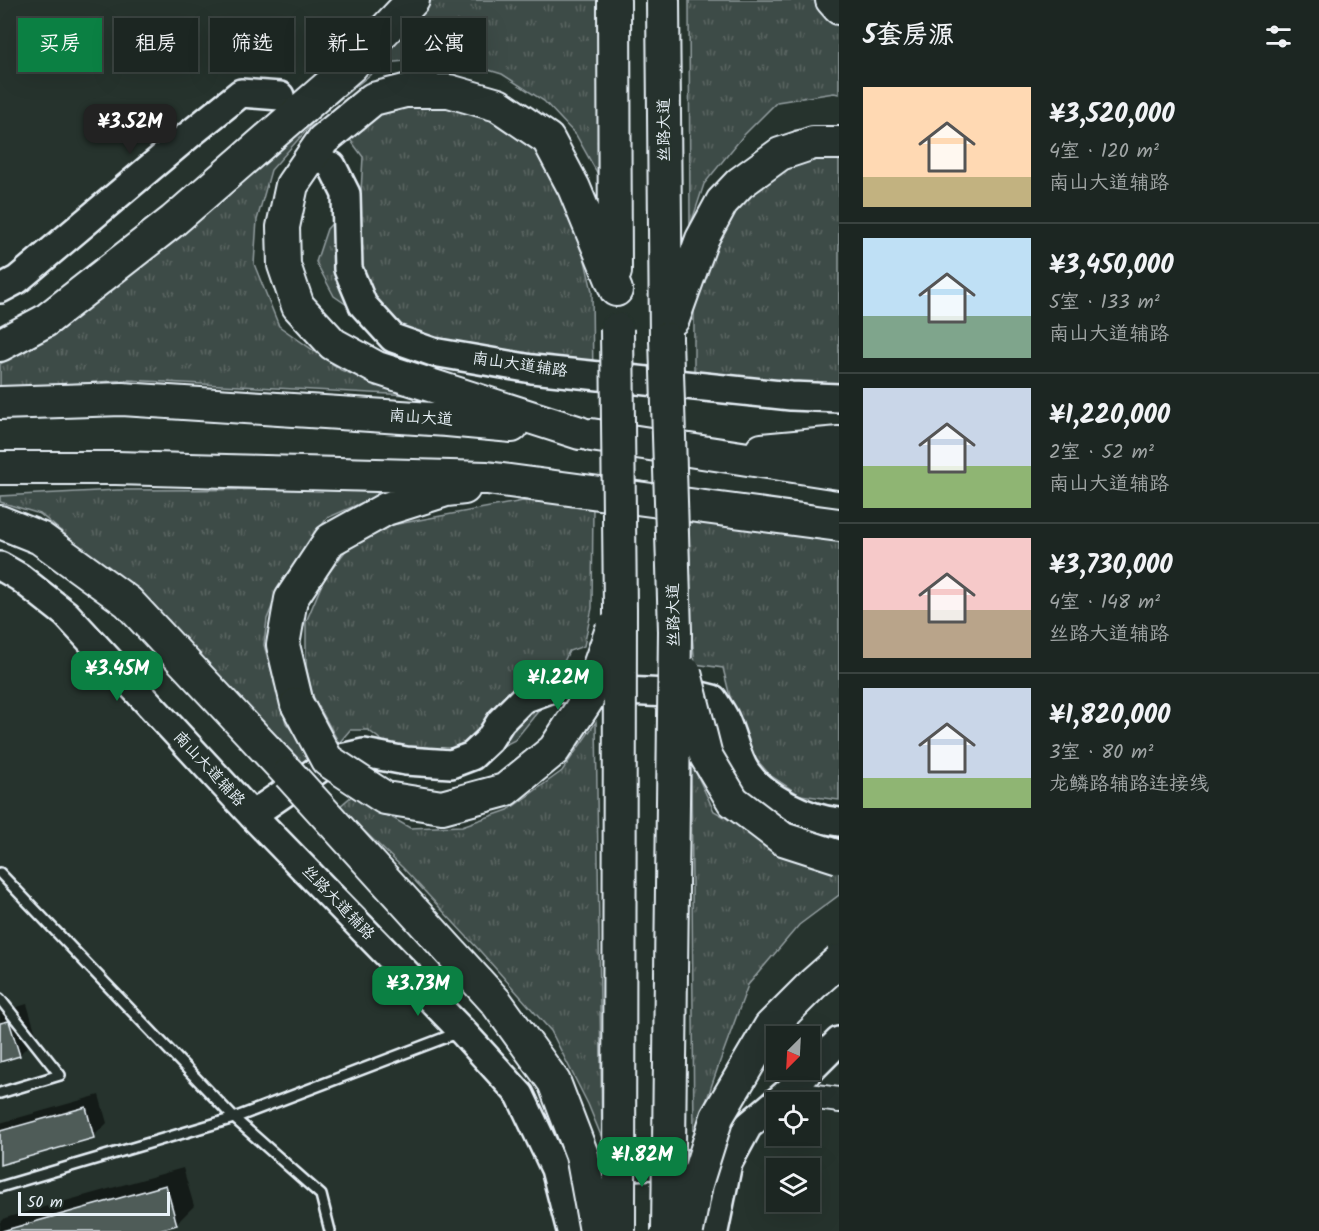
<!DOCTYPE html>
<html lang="zh">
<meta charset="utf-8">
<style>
:root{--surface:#1c2622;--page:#29322f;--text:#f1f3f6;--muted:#a0a5a5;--line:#3a4340;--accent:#0b8043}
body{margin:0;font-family:Kalam,"LXGW WenKai TC",sans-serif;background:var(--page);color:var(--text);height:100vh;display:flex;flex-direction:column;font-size:22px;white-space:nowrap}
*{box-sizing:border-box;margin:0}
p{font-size:20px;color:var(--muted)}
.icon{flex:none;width:33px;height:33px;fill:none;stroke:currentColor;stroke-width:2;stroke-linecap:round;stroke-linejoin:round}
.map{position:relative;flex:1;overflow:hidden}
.sheet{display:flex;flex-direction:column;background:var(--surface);width:480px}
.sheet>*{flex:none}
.hud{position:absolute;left:18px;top:18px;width:570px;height:54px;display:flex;gap:12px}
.needle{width:39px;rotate:204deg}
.buttons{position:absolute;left:766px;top:1026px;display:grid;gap:12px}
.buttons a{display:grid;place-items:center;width:54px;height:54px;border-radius:0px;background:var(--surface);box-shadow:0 6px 24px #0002,0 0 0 2px var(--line);font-size:30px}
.scale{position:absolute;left:18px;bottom:15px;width:152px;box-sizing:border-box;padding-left:6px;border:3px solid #e8f1f8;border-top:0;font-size:16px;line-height:21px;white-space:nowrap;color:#e8f1f8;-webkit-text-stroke:4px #26332d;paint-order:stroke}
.price{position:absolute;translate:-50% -51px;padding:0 14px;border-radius:12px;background:var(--accent);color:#fff;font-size:20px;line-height:39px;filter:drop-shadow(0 2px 3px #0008)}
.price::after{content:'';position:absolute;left:50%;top:36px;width:18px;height:14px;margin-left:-9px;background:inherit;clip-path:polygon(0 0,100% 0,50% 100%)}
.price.active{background:#222;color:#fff}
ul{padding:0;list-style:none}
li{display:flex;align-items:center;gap:18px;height:150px;padding:0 24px}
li+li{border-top:2px solid var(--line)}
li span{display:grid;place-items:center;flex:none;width:168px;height:120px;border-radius:0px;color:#555}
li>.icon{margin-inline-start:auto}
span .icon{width:72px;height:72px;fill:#fffc;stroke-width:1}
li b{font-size:26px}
h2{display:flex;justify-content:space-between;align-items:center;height:72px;padding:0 24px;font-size:26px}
.chip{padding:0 21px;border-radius:0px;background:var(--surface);box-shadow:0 6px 24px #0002,0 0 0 2px var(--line);font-size:21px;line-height:54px}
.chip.active{background:var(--accent);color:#fff}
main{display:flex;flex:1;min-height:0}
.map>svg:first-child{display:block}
</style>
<main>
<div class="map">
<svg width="839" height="1231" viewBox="0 0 839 1231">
<defs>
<pattern id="grass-tufts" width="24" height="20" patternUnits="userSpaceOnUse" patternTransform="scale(1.5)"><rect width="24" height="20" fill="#3e4b47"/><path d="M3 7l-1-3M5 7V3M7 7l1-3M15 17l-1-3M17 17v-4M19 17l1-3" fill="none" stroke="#5a6562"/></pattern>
</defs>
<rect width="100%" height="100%" fill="#26332d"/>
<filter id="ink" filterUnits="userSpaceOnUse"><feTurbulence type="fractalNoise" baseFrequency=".0167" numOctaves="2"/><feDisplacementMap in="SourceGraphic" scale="12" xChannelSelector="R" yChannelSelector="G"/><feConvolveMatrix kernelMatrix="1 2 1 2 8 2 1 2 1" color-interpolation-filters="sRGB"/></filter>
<g filter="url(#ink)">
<path fill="url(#grass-tufts)" stroke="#939ea0" stroke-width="1.5" d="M431,0H598L599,176L576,135L544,101L502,74L445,57L385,63L320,115L271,170L257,220L254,264L279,326L341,370L409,395L127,380L0,389V364L20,353L104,296L387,43Z
M689,0H839V94L834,93L777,102L744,135L704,184L690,227Z
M399,87L530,131L577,226L592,291L593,384L372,322L334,296L316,262L327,229L361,192L363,157L343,130Z
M795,130H839V411L836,412L697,397L694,374V302L715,232L751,170Z
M393,489L327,518L283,579L267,619L264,645L286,723L320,768L311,780L125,584L40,514L0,502V496L117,490Z
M523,501L593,505L592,608L584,646L569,651L544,704L515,740L469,763L402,756L368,730H350L339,743L313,696L306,666V622L324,579L347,549L392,525Z
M689,519L839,535V800L800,795L770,775L741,742L723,668L695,664L690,616Z
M596,722L602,1138L588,1104L551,1031L480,951L403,868L339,807L353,795L410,828L462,826L508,810L562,771Z
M691,762L714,811L770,843L839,858V895L799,925L748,985L719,1064L694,1137Z"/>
<path fill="#0007" d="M27,1004L37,1037L19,1055L0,1060V1012Z
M99,1095L107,1123L93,1137L0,1163V1123Z
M183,1168L194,1206L176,1224L149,1231H0V1223L5,1218Z"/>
<path fill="#505c59" stroke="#e8f1f8" stroke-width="1.5" d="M9,1021L20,1056L0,1062V1023Z
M86,1107L94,1138L0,1165V1131Z
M166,1185L177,1225L155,1231H2Z"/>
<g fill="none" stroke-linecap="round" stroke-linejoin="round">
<defs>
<path id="service" d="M0,873L234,1118L321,1195L330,1231
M0,999L60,1075L0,1093
M0,1187L234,1118L457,1033"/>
<path id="tertiary" d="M787,1093L839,1100"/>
<path id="secondary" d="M332,166L346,194L348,269L363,305L393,338L433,352L532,369L791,396L839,398
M0,289L17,280L189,135L241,93L280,96
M0,566L19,577L66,614L252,815L462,1031L520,1095L555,1169L571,1231
M252,815L332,760L364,753L406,761L451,764L472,756L489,740L501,721L523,699L553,688L693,694L713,699C717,706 722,712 725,719C733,737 736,756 746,772C764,798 808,819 839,822
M565,1168L689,1164
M714,1231L728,1163L748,1126L787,1093L839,1041"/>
<path id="trunk" d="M614,0L615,272
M663,0L666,339
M832,0L839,8
M673,319L702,239L722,202L740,183L780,154L813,143H839
M0,345L45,321L173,221L350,67L413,0
M0,403L122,399L447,420L512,426
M580,433L377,368L333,344L298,306L284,265L283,227L292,185L323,140L373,99L405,91H449L498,105L548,139L574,188L616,290
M591,435L839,473
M762,450L839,443
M0,468H116L487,478L839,525
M0,522L40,538L128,602L289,774
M297,704L283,645L291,599L330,540L386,509L446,490L464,488"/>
</defs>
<use href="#service" stroke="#e8f1f8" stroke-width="14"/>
<use href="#tertiary" stroke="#e8f1f8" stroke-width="28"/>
<use href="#secondary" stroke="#e8f1f8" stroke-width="32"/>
<use href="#trunk" stroke="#e8f1f8" stroke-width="36"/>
<use href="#service" stroke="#26332d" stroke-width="9"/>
<use href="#tertiary" stroke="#26332d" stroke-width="24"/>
<use href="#secondary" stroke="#26332d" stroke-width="27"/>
<use href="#trunk" stroke="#26332d" stroke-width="32"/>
<defs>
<path id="trunk-bridge" d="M617,329L620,609L619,1231
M666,339L675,631L668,1231
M685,673L706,756L733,801L783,839L839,857
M297,704L327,760L385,798L442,807L505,790L554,750L587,700L612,629
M289,774L496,1002L554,1082L582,1155L596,1231
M687,1231L696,1184L717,1117L770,1027L813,984L839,961"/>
</defs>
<use href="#trunk-bridge" stroke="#e8f1f8" stroke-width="36" stroke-linecap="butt"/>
<use href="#trunk-bridge" stroke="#26332d" stroke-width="32"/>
</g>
</g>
<g text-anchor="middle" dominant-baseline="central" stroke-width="4.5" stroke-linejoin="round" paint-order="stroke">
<g font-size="16" fill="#e8f1f8" stroke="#26332d">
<text transform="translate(664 130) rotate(-90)">丝路大道</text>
<text transform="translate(520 365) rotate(8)">南山大道辅路</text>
<text transform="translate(421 418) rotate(4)">南山大道</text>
<text transform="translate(674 615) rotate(-91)">丝路大道</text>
<text transform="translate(209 769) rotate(47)">南山大道辅路</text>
<text transform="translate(338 903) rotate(46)">丝路大道辅路</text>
</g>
</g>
</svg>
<div class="buttons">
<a><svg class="needle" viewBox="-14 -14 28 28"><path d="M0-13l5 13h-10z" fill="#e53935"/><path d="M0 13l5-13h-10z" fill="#a0a5a5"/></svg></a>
<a><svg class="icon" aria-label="locate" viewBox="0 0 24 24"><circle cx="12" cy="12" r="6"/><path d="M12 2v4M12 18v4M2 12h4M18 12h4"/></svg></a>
<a><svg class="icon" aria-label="layers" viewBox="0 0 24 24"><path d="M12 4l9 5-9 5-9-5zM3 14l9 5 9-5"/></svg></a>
</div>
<div class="scale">50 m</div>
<b class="price active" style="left:130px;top:155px">¥3.52M</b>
<b class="price" style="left:117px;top:702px">¥3.45M</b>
<b class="price" style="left:558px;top:711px">¥1.22M</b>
<b class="price" style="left:418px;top:1017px">¥3.73M</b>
<b class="price" style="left:642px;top:1188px">¥1.82M</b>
<div class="hud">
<a class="chip active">买房</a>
<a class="chip">租房</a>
<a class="chip">筛选</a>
<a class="chip">新上</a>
<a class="chip">公寓</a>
</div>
</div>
<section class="sheet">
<h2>5套房源<svg class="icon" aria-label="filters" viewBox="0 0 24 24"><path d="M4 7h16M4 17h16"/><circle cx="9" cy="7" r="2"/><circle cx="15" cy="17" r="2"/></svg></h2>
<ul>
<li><span style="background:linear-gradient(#ffd9b3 75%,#c2b280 0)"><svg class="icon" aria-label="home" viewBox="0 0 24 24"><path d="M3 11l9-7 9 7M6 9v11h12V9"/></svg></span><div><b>¥3,520,000</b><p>4室 · 120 m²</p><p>南山大道辅路</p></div></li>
<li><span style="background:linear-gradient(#bfe0f5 65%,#7fa58c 0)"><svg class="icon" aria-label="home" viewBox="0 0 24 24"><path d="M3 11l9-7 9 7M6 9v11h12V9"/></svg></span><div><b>¥3,450,000</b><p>5室 · 133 m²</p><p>南山大道辅路</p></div></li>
<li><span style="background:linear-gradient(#c9d6e8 65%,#8fb573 0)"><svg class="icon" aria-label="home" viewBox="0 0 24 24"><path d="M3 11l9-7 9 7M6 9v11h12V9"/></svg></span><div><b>¥1,220,000</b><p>2室 · 52 m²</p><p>南山大道辅路</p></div></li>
<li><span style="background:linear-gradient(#f6c9c9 60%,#b9a48a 0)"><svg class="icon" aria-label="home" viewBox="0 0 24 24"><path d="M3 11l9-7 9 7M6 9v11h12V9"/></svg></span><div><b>¥3,730,000</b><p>4室 · 148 m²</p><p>丝路大道辅路</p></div></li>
<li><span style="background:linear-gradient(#c9d6e8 75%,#8fb573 0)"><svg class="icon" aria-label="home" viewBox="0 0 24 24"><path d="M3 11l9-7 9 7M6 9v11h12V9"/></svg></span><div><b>¥1,820,000</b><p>3室 · 80 m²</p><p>龙鳞路辅路连接线</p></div></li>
</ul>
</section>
</main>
